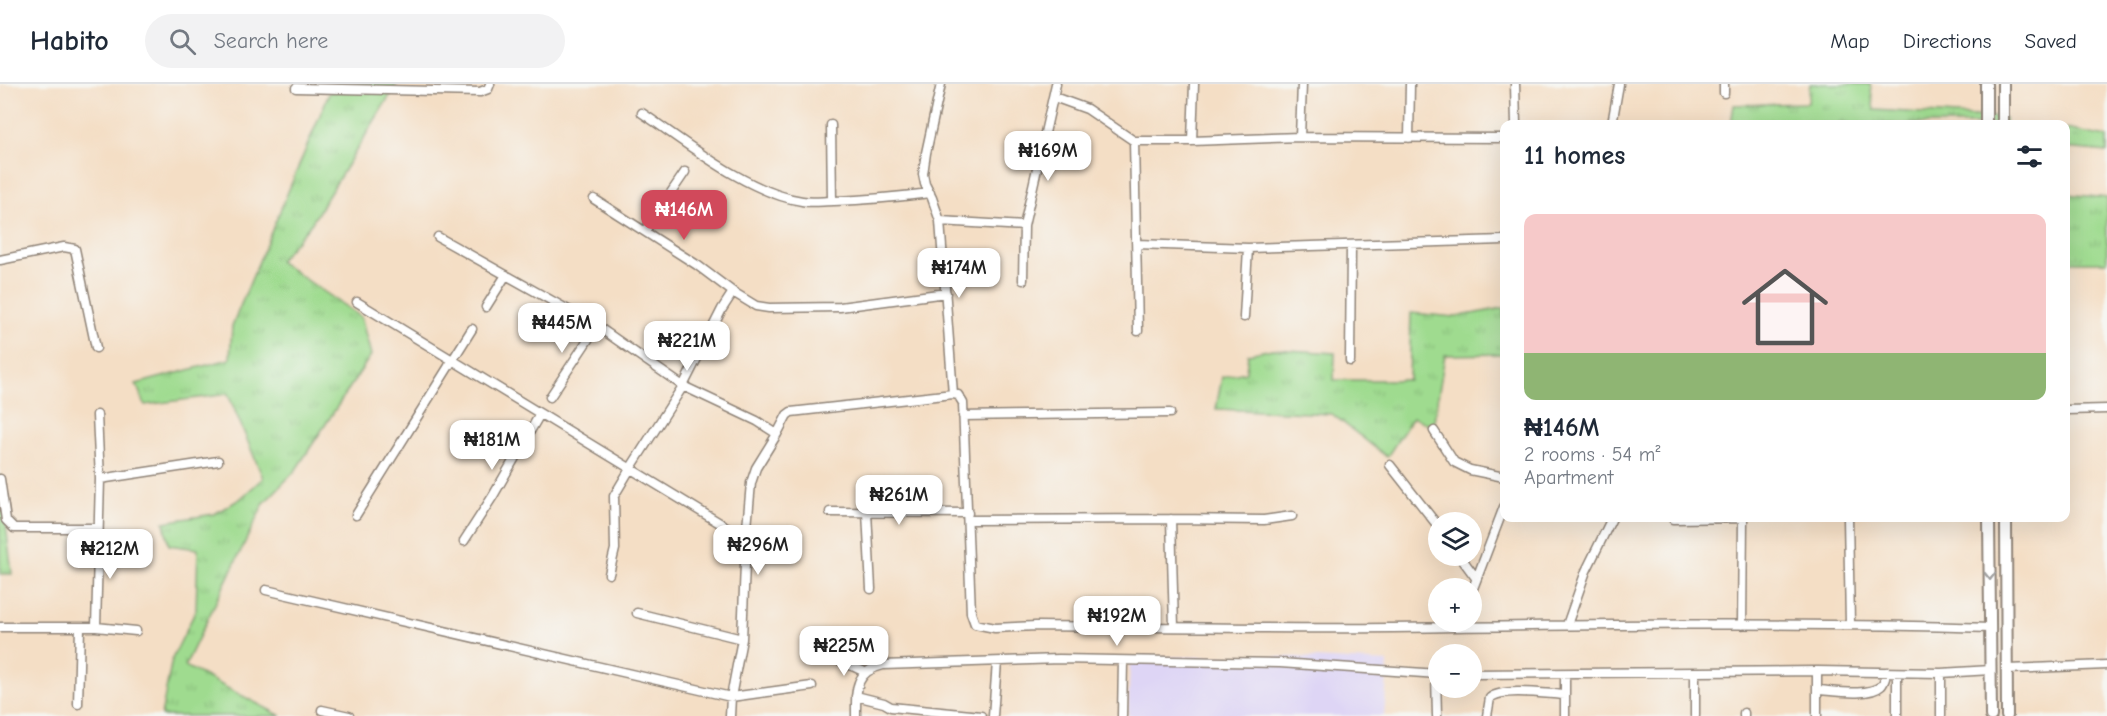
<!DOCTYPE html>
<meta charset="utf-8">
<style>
:root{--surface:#fff;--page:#f2f2f3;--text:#1f2937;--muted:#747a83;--line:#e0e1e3;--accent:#d1495b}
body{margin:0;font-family:"Comic Neue",sans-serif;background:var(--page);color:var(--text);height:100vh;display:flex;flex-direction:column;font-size:22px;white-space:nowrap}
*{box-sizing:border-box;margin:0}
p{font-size:20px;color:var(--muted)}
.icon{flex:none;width:33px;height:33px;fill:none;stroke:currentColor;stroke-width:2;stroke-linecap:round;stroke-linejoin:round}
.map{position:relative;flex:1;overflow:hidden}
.sheet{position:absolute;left:1500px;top:36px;width:570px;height:402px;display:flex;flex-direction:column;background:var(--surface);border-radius:12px;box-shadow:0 6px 24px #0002}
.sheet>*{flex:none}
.fabs{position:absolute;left:1428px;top:428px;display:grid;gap:12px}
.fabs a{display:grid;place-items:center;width:54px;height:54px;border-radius:50%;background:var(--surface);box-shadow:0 6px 24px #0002;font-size:30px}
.price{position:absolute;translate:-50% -51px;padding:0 14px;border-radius:12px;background:#fff;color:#222;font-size:20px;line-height:39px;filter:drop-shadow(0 2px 3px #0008)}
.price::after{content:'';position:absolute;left:50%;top:36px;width:18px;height:14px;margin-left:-9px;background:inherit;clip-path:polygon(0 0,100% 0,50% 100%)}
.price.current{background:var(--accent);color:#fff}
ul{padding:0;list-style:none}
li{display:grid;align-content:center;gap:12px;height:318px;padding:0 24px}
li span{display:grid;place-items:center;height:186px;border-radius:12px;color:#555}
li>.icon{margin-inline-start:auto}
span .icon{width:108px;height:108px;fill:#fffc;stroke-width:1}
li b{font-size:26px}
h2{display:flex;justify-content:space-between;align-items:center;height:72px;padding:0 24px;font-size:26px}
header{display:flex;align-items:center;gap:36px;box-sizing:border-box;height:84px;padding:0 30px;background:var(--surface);border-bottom:2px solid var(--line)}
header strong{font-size:28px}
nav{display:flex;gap:33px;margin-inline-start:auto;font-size:21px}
.search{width:420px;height:54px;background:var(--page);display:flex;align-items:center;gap:15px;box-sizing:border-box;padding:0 21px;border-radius:33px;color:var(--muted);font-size:22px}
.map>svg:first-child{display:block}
</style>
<header>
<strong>Habito</strong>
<div class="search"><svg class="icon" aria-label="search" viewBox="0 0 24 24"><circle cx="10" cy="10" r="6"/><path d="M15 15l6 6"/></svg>Search here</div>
<nav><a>Map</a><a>Directions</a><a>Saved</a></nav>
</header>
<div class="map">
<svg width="2107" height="632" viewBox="0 0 2107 632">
<defs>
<pattern id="grass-tufts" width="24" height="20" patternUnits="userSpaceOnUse" patternTransform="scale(1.5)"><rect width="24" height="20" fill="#9fdb8f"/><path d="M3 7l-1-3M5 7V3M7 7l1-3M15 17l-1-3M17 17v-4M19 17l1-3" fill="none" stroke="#89bc7c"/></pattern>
</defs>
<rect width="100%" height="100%" fill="#f6f6f2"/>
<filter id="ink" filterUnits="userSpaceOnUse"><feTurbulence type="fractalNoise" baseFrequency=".0167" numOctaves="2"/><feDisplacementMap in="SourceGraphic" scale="12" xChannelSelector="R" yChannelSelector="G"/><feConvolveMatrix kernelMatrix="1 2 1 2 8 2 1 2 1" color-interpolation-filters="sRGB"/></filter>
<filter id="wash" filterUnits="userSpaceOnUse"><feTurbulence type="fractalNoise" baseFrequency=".008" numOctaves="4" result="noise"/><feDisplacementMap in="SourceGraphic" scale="24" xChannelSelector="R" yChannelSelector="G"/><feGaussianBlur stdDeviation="1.35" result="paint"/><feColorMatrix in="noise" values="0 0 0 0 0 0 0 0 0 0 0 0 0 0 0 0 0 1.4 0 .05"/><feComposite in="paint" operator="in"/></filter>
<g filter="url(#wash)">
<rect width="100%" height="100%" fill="#f4dec5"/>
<path fill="#ded5f5" d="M1143,573H1296L1388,578L1384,632H1128L1130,579Z"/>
<path fill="url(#grass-tufts)" stroke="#65835d" stroke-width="1.5" d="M333,0H397L311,140L279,177L361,233L371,271L295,387L264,419L185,582L281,632H161L172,575L196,526L198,465L169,461L164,438L214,430L240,415L263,394L228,310L145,321L136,300L230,275L232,242Z
M1810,0H1870L1874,26L2005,34V40H1731L1734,21L1808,19Z
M2066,45L2107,53V68L2066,64Z
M2066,110L2107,114V178H2066Z
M1504,224V270L1445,271L1433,343L1413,333L1387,373L1332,330L1216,325L1222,293L1246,288L1248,270L1272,265L1335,269L1334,296H1409L1411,229L1455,233Z
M0,391L12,490H0Z"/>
</g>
<g filter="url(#ink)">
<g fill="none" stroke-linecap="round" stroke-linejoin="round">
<defs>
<path id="minor" d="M941,0L926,69L923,90L925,100L932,114L940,137L953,310L958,311L963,319L971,529L975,540L995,544L1036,542C1154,543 1272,545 1391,544C1591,541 1790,538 1990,544
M1515,0L1516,40
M296,4L480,8L488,5L490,0
M1724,9V0
M1054,13L1087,25L1134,57H1192L1300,53L1504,54
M642,29C687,59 748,109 802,117C812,119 823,117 834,117C866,116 898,113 930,109
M1612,40L1619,0
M831,41L832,117
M1300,53L1302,0
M1409,54L1410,0
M1134,57L1138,247
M1192,57L1194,0
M594,115L697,181L733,208
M940,137L1024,142
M645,147L685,88
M438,153L597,242L683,302L757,337L777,350L787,331L791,328L953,310
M1137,160L1248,164L1504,156
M0,176L64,163L75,165L96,264
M1023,196L1024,142L1056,0
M357,218L746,455
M486,223L506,191
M1244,233L1248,164
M1350,277L1351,162
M550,313L597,242
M2066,326L2107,325
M963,332L1170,329
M1434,347L1454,378L1470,386L1504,393
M1390,381L1438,442
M0,395L6,436L14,444H98
M100,395L218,377
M830,428L968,429
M867,428L871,505
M356,431L472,245
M1848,434L1850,540
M1171,435L1174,543
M1673,435L1743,434
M968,436L1171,435L1264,436L1292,432
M464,457L493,412L540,330
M1459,471L1476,494
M609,490L615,465L614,412L630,385L683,302L722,225L733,208L756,222L769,224L840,223L946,209
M266,506L731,613L812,602
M1472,507L1504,423
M637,529L742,555
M1567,541L1586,487L1612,434
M1742,541L1743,434
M0,543H96L100,395L97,331
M96,543L136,547
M835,574L865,588
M2007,585L2107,581
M1897,589V632
M1436,590L1437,632
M1472,590L1817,587L1941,589L1991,586
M1565,590V632
M1818,606C1834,607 1869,613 1881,602C1885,598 1885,593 1887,588
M856,612L884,619L891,623L981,632
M78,620L80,543
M322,626L349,632
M730,632L731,613L742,555L746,455L751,399L756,384L777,350
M856,632C856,606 854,588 883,581L1059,575L1280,579L1438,590
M993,632L997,578
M1122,632L1123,577
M1487,632L1490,614C1502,603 1548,610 1565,611
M1695,632V589
M1744,632V629
M1817,632V587
M1941,632V589"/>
<path id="major" d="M2003,0V40
M1986,40V0
M1989,434L1991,632
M2006,434L2007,632"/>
</defs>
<use href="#minor" stroke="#908478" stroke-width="11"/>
<use href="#major" stroke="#908478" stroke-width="14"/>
<use href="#minor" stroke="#fff" stroke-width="8"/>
<use href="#major" stroke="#fff" stroke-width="10"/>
</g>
<defs><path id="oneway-chevron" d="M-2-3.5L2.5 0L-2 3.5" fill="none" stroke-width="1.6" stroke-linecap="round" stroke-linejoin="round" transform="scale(1.5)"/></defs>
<use stroke="#a0a0a0" href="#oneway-chevron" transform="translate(1990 492) rotate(89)"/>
</g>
</svg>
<div class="fabs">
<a><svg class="icon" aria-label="layers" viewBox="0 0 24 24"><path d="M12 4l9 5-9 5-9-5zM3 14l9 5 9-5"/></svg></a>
<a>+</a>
<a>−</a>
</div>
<b class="price" style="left:1048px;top:98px">₦169M</b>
<b class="price current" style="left:684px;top:157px">₦146M</b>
<b class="price" style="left:959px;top:215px">₦174M</b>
<b class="price" style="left:562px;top:270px">₦445M</b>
<b class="price" style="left:687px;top:288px">₦221M</b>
<b class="price" style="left:492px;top:387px">₦181M</b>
<b class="price" style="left:899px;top:442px">₦261M</b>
<b class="price" style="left:758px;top:492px">₦296M</b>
<b class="price" style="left:110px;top:496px">₦212M</b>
<b class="price" style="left:1117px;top:563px">₦192M</b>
<b class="price" style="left:844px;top:593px">₦225M</b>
<section class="sheet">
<h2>11 homes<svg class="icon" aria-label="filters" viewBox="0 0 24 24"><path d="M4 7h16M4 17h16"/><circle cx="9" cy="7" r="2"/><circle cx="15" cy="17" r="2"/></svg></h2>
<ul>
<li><span style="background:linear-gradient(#f6c9c9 75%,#8fb573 0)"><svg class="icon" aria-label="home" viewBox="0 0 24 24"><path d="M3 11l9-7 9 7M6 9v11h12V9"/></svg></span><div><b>₦146M</b><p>2 rooms · 54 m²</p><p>Apartment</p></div></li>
</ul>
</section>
</div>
